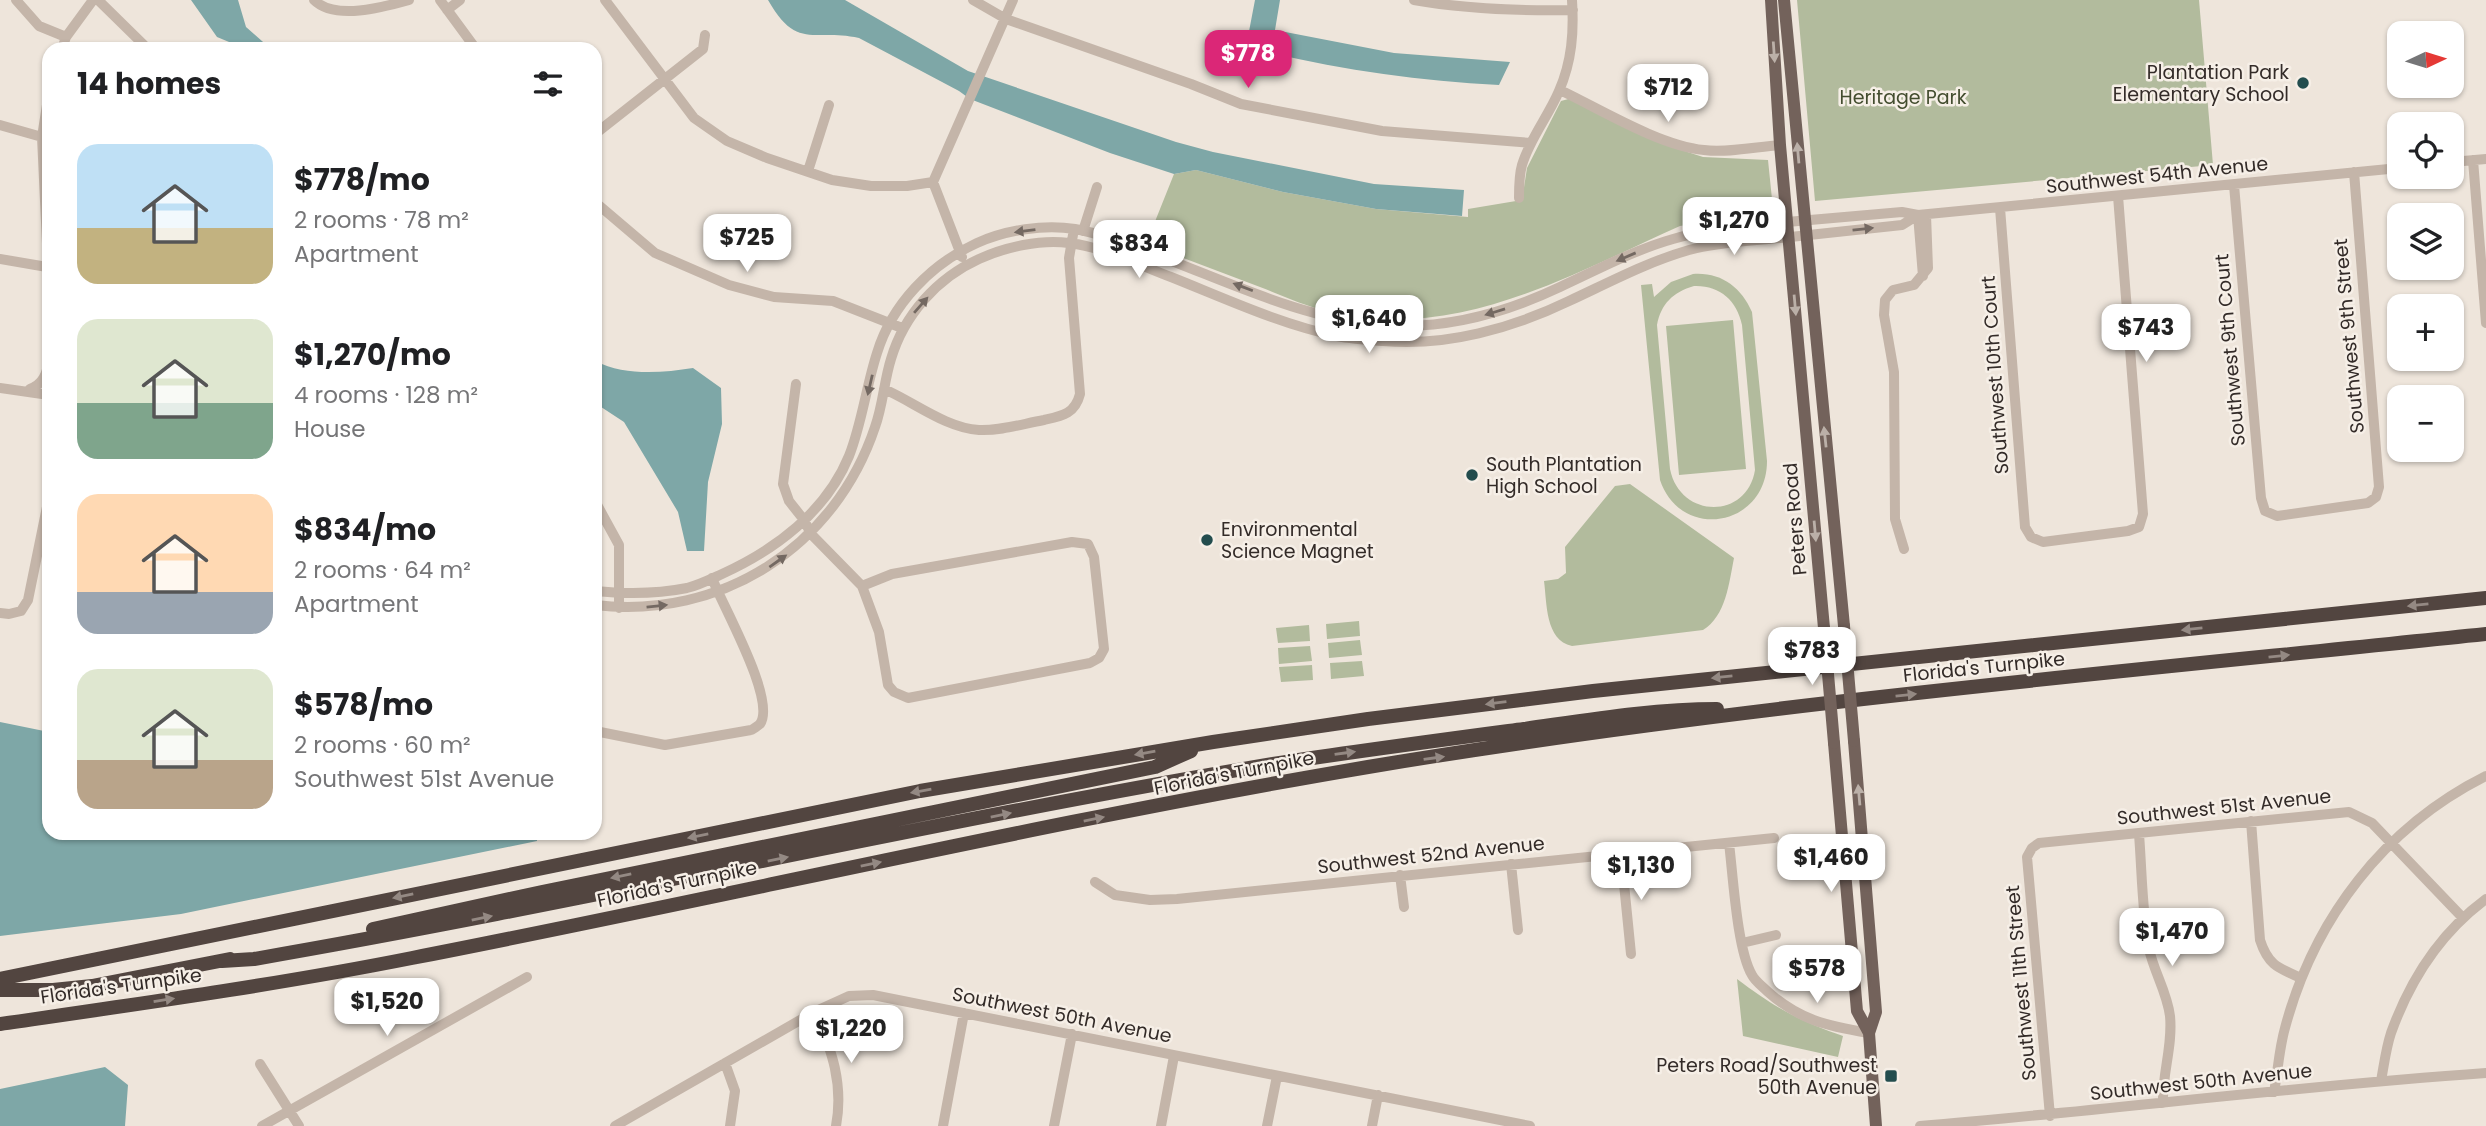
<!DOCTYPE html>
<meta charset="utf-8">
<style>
:root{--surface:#fff;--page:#f2f2f2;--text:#202124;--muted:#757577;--accent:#db2777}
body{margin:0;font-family:Poppins,sans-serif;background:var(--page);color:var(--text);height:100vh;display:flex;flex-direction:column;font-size:26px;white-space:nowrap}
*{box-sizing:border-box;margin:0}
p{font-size:23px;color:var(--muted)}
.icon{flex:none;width:38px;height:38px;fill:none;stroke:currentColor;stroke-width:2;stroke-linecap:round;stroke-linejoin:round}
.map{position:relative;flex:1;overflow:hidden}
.side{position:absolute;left:42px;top:42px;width:560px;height:798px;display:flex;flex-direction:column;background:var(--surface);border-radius:21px;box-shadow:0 2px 5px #0004}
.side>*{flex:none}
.needle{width:46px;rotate:86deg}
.buttons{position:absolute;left:2387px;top:21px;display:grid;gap:14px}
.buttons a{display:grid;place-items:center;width:77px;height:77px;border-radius:14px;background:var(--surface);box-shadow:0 2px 5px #0004;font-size:35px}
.price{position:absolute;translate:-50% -60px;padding:0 16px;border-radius:14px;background:#fff;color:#222;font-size:23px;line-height:46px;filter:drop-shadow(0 2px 4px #0008)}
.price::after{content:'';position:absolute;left:50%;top:42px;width:21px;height:16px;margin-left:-10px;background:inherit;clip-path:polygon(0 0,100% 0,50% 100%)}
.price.selected{background:var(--accent);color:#fff}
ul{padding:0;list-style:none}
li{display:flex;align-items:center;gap:21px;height:175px;padding:0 35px}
li span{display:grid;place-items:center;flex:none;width:196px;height:140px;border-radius:21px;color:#555}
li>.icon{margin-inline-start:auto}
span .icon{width:84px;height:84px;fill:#fffc;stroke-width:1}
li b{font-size:30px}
h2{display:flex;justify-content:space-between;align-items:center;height:84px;padding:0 35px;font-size:30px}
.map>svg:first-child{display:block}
</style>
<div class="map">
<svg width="2486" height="1126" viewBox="0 0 2486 1126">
<rect width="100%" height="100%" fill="#eee5db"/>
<path fill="#b2bb9d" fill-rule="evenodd" d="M1797,0H2199L2213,165L1815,201Z
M1572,98L1669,146L1703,157L1768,160L1773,209L1766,217L1704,222L1680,226C1575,273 1466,336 1346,316C1317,311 1288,298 1260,287C1222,273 1184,258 1146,244L1174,174L1196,170L1283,192L1376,209L1468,217V209L1522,200L1527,168L1561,101Z
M1693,274C1721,272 1741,287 1752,312L1767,461C1767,527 1681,542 1660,480L1641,285L1652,284L1654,297L1671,282ZM1694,286C1719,285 1737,300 1742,325L1755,470C1747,520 1680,519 1670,469L1657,325C1661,304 1673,292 1694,286Z
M1733,320L1746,469L1679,475L1666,326Z
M1630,484L1734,558C1729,583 1726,616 1703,630L1572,646C1545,640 1547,603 1544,581L1558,579L1566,573L1565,547L1615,486Z
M1359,621L1360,636L1327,639L1326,624Z
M1309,625L1310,641L1278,643L1276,628Z
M1360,640L1362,655L1329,658L1328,643Z
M1310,646L1312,661L1279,664L1278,648Z
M1362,661L1364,676L1331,679L1330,663Z
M1312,665L1313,680L1281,682L1279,667Z
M1737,979C1774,1007 1799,1021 1843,1036L1838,1057L1743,1036Z"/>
<path fill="#7ea7a7" d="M191,0H238L246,27L271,49H246L217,37Z
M768,0H845L968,71L1176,142L1213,152L1374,184L1464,190L1462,216L1376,209L1283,192L1196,170L1174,174L1110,153L970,99L959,91L859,38C813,28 797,51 768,0Z
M1255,0H1280L1275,30L1394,53L1510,62L1499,85C1413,81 1329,68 1246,47Z
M595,361C625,376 661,373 693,368L721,388L722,424L708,482L704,551H687L678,512L624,422L595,403Z
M0,722L49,732V833H537V841L181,914L0,936Z
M105,1067L128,1085L125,1126H0V1089Z"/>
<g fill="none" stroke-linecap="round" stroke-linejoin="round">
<path stroke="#c4b5a9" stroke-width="10" d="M16,0L39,26L66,37
M98,0L148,49
M314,0C335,21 384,7 409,0
M440,0L476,49
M605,0L694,118L727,141L767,158L832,180L871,186H907L933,182
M973,0L1006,19L1191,84L1241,104L1382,131L1531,143
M1414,0C1466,9 1520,11 1573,10
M447,10L460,0
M62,49L66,37L93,0
M1560,90C1600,109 1660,146 1704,150C1728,153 1755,147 1780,145
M49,92L42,137L49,286
M0,125L42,137
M595,134L703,49L705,35
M2473,160L2486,323
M2452,162L2486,159
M808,171L829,105
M2234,185L2261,498L2265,511L2277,516L2368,503L2376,497L2379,487L2354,172
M1519,198C1519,187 1519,175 1522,165C1530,138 1548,117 1559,91C1572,61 1574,32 1572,0
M595,202L655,253L729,285L774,297L833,301L902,328
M2000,208L2025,527L2031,537L2043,542L2128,531L2139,527L2143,514L2118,196
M1918,215L1923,276
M1083,231L1097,187
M962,257L933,182L1013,0
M0,259L47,267
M49,320V339
M796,384L783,484L789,501L804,520L811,534L862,586L879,632L888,685L894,692L908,698L1090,663L1099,658L1104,649L1094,557L1088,544L1072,542L892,574L862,586
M0,388L49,395
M30,389C43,384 47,374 49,360
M884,389C914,402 946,428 979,430C1001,431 1022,424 1044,420C1062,416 1075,414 1080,394L1069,258L1074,229
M595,501L619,545V608
M1904,549L1895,519L1894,372L1884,315L1885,300L1893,290L1914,285L1928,268L1926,215
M595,591C625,594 657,594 687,588C699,585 711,579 722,574C775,550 826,512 849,456C862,423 866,387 877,353C892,304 931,264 977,243C1006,230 1044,224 1075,229C1100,233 1125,244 1148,252C1225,280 1301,319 1382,325C1444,330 1505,313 1560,287C1597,270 1634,250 1673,239C1710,228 1749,226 1787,222C1825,219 1864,215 1902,212L1918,215L2399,168
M595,605C721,620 835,547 875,427C883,405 884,381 891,359C904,315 937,278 979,259C1005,247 1041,239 1069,243C1104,247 1139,265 1171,277C1224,298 1282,325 1337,336C1352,339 1368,340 1383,341C1446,347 1513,328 1569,301C1608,283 1647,262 1689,250C1719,242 1750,241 1780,238C1821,234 1862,229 1902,225L1918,215
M0,613L9,614L21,611L28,600L49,497
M595,731L665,745L751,730C752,730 759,725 760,724C777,700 722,605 712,578
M2251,821L2260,940C2268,965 2278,968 2301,978
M2139,834C2142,872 2142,912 2149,949C2154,972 2167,992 2170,1016C2173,1046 2162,1074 2163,1103
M1729,843C1733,875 1737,950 1752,975C1755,981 1762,986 1767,991C1799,1020 1827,1026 1869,1033
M1621,854L1631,954
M1511,864L1518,930
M1400,875L1404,907
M1095,882L1115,895L1150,900L1177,899L1774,838
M1742,943L1776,935
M816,1011C831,1050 844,1083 836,1126
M725,1063L735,1091L730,1126
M260,1064L299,1126
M2381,1081C2384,1065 2386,1048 2391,1033C2410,980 2440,933 2486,899
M2274,1092C2278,1071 2279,1049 2285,1028C2314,919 2384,827 2486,776
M2050,1116L2027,857L2032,848L2039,843L2349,812L2372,823L2462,917
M262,1126L527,977
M615,1126L816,1011L849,996L873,995L1530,1126
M943,1126L964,1013
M1054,1126L1072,1034
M1161,1126L1174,1056
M1267,1126L1277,1076
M1372,1126L1378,1095
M1920,1126C2109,1110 2297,1086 2486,1073"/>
<path stroke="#73625b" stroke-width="12" d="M1771,0L1780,145L1824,628
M1784,0L1844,626
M1854,741L1876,1012L1869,1033
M1834,743L1857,1011L1869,1033L1876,1126"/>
<path stroke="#524540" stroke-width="14" d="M373,929L542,892L1155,767L1191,751
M222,961L254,959C595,900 932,821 1273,764C1357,751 1441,740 1524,729C1588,720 1652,709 1717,709
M0,979L920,791L1213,742L1368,719L1593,691L2486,598
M0,990H53L92,986L230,959
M0,1024C138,1004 276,985 412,958C731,896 1048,821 1368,767C1738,705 2113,673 2486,634"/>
<path stroke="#73625b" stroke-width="12" d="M1844,626L1854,741
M1824,628L1834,743"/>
</g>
<defs><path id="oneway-solid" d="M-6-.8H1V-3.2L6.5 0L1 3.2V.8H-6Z" transform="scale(1.75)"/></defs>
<g fill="#bbb0a8">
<use href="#oneway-solid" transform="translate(1774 52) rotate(86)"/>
<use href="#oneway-solid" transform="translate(1798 153) rotate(-95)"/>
<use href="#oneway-solid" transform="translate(1795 305) rotate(85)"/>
<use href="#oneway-solid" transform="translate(1825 437) rotate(-96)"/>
<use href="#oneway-solid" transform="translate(1815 531) rotate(85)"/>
<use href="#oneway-solid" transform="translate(1859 795) rotate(-95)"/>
</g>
<g fill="#746962">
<use href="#oneway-solid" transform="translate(1863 229) rotate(-6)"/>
<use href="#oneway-solid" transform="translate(1025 231) rotate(173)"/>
<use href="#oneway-solid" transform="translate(1626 257) rotate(157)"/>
<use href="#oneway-solid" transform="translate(1243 287) rotate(-159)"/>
<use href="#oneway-solid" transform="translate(921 305) rotate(-49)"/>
<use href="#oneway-solid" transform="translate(1495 312) rotate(163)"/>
<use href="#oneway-solid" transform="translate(870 385) rotate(103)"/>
<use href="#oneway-solid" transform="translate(778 561) rotate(-35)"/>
<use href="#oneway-solid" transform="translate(657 606) rotate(-6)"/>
</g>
<g fill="#948983">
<use href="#oneway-solid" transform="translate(2418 605) rotate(174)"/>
<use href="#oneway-solid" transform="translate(2192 629) rotate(174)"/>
<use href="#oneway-solid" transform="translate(2279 656) rotate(-6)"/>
<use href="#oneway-solid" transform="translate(1722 677) rotate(174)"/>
<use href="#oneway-solid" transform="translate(1906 695) rotate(-6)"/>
<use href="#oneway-solid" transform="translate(1496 703) rotate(173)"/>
<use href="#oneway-solid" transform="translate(1145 753) rotate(170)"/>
<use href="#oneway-solid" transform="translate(1345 753) rotate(-8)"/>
<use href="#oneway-solid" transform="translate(1434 758) rotate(-8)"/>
<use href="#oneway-solid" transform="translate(921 791) rotate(170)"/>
<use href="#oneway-solid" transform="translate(1001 815) rotate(-11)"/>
<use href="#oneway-solid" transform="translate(1094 819) rotate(-11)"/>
<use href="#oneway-solid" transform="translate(698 836) rotate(169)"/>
<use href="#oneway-solid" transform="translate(778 859) rotate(-11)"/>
<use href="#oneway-solid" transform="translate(871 864) rotate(-11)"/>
<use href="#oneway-solid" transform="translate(621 876) rotate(168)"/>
<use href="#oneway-solid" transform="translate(403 896) rotate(168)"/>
<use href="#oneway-solid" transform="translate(482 918) rotate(-11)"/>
<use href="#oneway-solid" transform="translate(164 1000) rotate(-9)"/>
</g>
<g fill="#234d4e" stroke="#f6efe7" stroke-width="2.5">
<circle cx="2303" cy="83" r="7"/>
<circle cx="1472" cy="475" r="7"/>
<circle cx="1207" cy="540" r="7"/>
<rect x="1884" y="1069" width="14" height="14" rx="3.5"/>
</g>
<g text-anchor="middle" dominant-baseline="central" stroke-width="5" stroke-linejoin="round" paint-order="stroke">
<g font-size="19" fill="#332b28" stroke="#f6efe7" text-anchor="end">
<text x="2289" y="72">Plantation Park<tspan x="2289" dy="22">Elementary School</tspan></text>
<text x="1486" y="464" text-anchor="start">South Plantation<tspan x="1486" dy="22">High School</tspan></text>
<text x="1221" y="529" text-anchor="start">Environmental<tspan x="1221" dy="22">Science Magnet</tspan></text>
<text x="1877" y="1065">Peters Road/Southwest<tspan x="1877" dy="22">50th Avenue</tspan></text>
</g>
<g font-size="19" fill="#434d2f" stroke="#f6efe7">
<text x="1903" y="97">Heritage Park</text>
</g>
<g font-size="19" fill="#332b28" stroke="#f6efe7">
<text transform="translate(2157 175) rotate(-6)">Southwest 54th Avenue</text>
<text transform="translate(2349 336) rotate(-95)">Southwest 9th Street</text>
<text transform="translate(2230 350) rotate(-95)">Southwest 9th Court</text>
<text transform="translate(1995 375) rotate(-94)">Southwest 10th Court</text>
<text transform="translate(1795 519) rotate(-95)">Peters Road</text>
<text transform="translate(1984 667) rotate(-6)">Florida's Turnpike</text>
<text transform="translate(1234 773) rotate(-11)">Florida's Turnpike</text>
<text transform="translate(2224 807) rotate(-6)">Southwest 51st Avenue</text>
<text transform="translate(1431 855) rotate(-6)">Southwest 52nd Avenue</text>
<text transform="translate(677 884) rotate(-12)">Florida's Turnpike</text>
<text transform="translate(2021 983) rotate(-95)">Southwest 11th Street</text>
<text transform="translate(121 986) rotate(-8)">Florida's Turnpike</text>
<text transform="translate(1062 1015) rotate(11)">Southwest 50th Avenue</text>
<text transform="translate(2201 1082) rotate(-6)">Southwest 50th Avenue</text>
</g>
</g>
</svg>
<div class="buttons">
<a><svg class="needle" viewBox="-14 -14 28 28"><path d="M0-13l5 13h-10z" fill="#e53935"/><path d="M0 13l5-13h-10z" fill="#757577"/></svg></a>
<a><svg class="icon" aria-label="locate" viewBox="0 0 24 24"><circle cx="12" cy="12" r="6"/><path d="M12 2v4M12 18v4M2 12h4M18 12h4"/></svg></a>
<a><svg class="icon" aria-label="layers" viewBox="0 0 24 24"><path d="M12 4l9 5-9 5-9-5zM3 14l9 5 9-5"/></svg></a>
<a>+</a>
<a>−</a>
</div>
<b class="price selected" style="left:1248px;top:90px">$778</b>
<b class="price" style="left:1668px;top:124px">$712</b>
<b class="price" style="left:1734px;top:257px">$1,270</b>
<b class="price" style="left:747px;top:274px">$725</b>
<b class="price" style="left:1139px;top:280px">$834</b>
<b class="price" style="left:1369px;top:355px">$1,640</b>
<b class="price" style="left:2146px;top:364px">$743</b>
<b class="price" style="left:1812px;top:687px">$783</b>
<b class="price" style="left:1831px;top:894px">$1,460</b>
<b class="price" style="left:1641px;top:902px">$1,130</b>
<b class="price" style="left:2172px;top:968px">$1,470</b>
<b class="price" style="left:1817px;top:1005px">$578</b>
<b class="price" style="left:387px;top:1038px">$1,520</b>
<b class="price" style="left:851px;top:1065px">$1,220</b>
<section class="side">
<h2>14 homes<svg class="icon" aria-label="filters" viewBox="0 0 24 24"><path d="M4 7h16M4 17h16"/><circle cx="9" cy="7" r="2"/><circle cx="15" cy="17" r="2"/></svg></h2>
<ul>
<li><span style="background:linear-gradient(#bfe0f5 60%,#c2b280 0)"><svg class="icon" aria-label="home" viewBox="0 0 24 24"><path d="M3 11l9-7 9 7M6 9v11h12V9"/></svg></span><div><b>$778/mo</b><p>2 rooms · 78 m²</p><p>Apartment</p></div></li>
<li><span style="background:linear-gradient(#dfe7d0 60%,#7fa58c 0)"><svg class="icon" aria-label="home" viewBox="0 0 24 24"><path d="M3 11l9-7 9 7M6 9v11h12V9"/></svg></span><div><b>$1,270/mo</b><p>4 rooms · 128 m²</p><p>House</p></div></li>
<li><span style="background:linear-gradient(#ffd9b3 70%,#9aa5b1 0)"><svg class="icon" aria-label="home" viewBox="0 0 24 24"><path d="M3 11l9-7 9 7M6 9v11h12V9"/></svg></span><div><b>$834/mo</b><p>2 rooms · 64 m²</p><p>Apartment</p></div></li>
<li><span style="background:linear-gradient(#dfe7d0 65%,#b9a48a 0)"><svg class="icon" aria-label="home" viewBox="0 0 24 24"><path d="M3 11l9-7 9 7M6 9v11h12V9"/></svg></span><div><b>$578/mo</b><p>2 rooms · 60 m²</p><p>Southwest 51st Avenue</p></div></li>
</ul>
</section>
</div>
